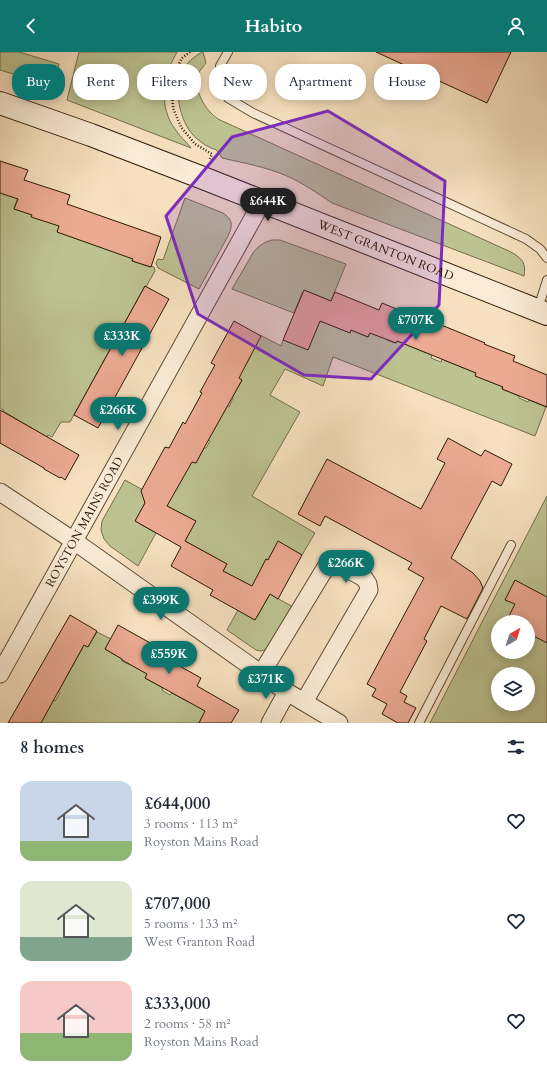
<!DOCTYPE html>
<meta charset="utf-8">
<style>
:root{--surface:#fff;--page:#f2f2f3;--text:#1f2937;--muted:#747a83;--accent:#0f766e}
body{margin:0;font-family:Cardo,serif;background:var(--page);color:var(--text);height:100vh;display:flex;flex-direction:column;font-size:15px;white-space:nowrap}
*{box-sizing:border-box;margin:0}
p{font-size:13px;color:var(--muted)}
.icon{flex:none;width:22px;height:22px;fill:none;stroke:currentColor;stroke-width:2;stroke-linecap:round;stroke-linejoin:round}
.map{position:relative;height:671px;overflow:hidden}
.details{display:flex;flex-direction:column;background:var(--surface);flex:1}
.details>*{flex:none}
.hud{position:absolute;left:12px;top:12px;width:523px;height:36px;display:flex;gap:8px}
.needle{width:26px;rotate:39deg}
.controls{position:absolute;left:491px;top:563px;display:grid;gap:8px}
.controls a{display:grid;place-items:center;width:44px;height:44px;border-radius:50%;background:var(--surface);box-shadow:0 2px 10px #0003;font-size:20px}
.price{position:absolute;translate:-50% -34px;padding:0 9px;border-radius:14px;background:var(--accent);color:#fff;font-size:13px;line-height:26px;filter:drop-shadow(0 1px 2px #0008)}
.price::after{content:'';position:absolute;left:50%;top:24px;width:12px;height:9px;margin-left:-6px;background:inherit;clip-path:polygon(0 0,100% 0,50% 100%)}
.price.selected{background:#222;color:#fff}
ul{padding:0;list-style:none}
li{display:flex;align-items:center;gap:12px;height:100px;padding:0 20px}
li span{display:grid;place-items:center;flex:none;width:112px;height:80px;border-radius:12px;color:#555}
li>.icon{margin-inline-start:auto}
span .icon{width:48px;height:48px;fill:#fffc;stroke-width:1}
li b{font-size:17px}
h2{display:flex;justify-content:space-between;align-items:center;height:48px;padding:0 20px;font-size:17px}
.pill{padding:0 14px;border-radius:16px;background:var(--surface);box-shadow:0 2px 10px #0003;font-size:14px;line-height:36px}
.pill.selected{background:var(--accent);color:#fff}
header{display:flex;justify-content:space-between;align-items:center;height:52px;padding:0 20px;background:var(--accent);color:#fff;font-size:18px;font-weight:600}
.map>svg:first-child{display:block}
</style>
<header><svg class="icon" aria-label="back" viewBox="0 0 24 24"><path d="M15 5l-7 7 7 7"/></svg>Habito<svg class="icon" aria-label="person" viewBox="0 0 24 24"><circle cx="12" cy="8" r="4"/><path d="M4 21q1-7 8-7t8 7"/></svg></header>
<div class="map">
<svg width="547" height="671" viewBox="0 0 547 671">
<rect width="100%" height="100%" fill="#f6e0bf"/>
<filter id="stains"><feTurbulence type="fractalNoise" baseFrequency=".005" numOctaves="4"/><feColorMatrix values="0 0 0 0 .2 0 0 0 0 .09 0 0 0 0 .02 0 0 0 .5 -.17"/></filter>
<radialGradient id="worn" r=".72"><stop offset=".6" stop-color="#630" stop-opacity="0"/><stop offset="1" stop-color="#630" stop-opacity=".3"/></radialGradient>
<path fill="#bdc291" stroke="#746e4b" fill-rule="evenodd" d="M0,0H19L59,12L53,34L0,18Z
M79,0H177C175,4 172,9 170,14C161,33 162,60 175,77C179,84 186,89 191,96L67,48Z
M202,0H203L206,11C203,15 198,20 197,25C194,35 203,53 210,60C213,63 216,66 220,68L511,200C523,207 526,211 524,224L332,151C317,141 303,131 287,124C266,115 244,111 222,106C220,103 219,100 216,98C215,97 212,97 211,96C204,93 198,88 193,83C180,69 173,37 182,19C186,11 194,5 202,0Z
M0,141L18,145L14,156L32,163L31,164L41,166L134,203L132,209L150,215L151,214L154,215L155,219L146,235L145,234L141,241L70,370H61L52,385L48,383L47,385L3,359L4,358L0,356Z
M185,146L223,161C233,168 233,173 228,184L199,237L158,216L156,211L158,207L163,208Z
M272,188H280L346,212L331,249L306,239L302,241L294,261L232,237L253,201C258,194 264,190 272,188Z
M319,269L351,278L368,285L371,279L388,286L387,288L395,291L397,289L432,303L431,306L441,310L442,307L504,332L502,337L519,344V346L528,350L529,348L546,355L535,384L333,305L323,334L285,317L270,343L300,360L252,444L315,481L302,503L278,490L268,508L266,507L262,515L255,536L223,519L227,512L185,489L195,469L169,455L164,456L182,427L190,408L196,411L204,396H206L210,389L208,388L227,354L229,355L233,346H232L242,328L237,325L248,309L260,283L281,294L283,288Z
M125,428L143,438L147,447L137,466L140,472L156,481L138,514L110,494L104,487L101,478L102,469Z
M547,444V671H430ZM498,570H528V600H498ZM498,622H528V652H498Z
M270,542L293,555L268,597L261,599L256,598L227,578L238,558L253,567L257,565Z
M97,580L111,587L105,597L122,607V609L130,613L131,612L148,621L145,626L163,636L162,638L170,643L172,641L188,650L196,635L211,643L203,658L207,661L203,663L199,671H41L53,648L55,649L60,641L58,640L82,597V592L88,595Z"/>
<path fill="#ecaa93" stroke="#2c1905" d="M376,0H511L487,51Z
M0,109L28,118L24,128L70,143L67,152L161,185L151,215L132,209L133,207L57,180L59,174L31,165L32,163L14,157L18,147L0,141Z
M145,234L169,247L98,376L74,363Z
M304,238L331,249L335,240L379,258L382,251L414,264L415,262L439,272L485,291L484,292L515,304L513,309L547,323V355L502,337L503,335L475,324L476,321L397,289L396,291L370,281L368,285L351,278L350,281L320,269L308,298L283,288Z
M234,269L261,284L239,326L242,328L204,396L196,411L192,410L167,454L196,469L185,489L227,512L223,519L252,534L266,507L268,508L278,489L302,503L278,547L270,542L255,568L210,543L213,538L171,514L181,495L135,469L145,451L141,439L165,395L169,396L183,370L185,372L202,341L200,340L215,313L211,311Z
M0,358L79,403L65,428L61,425L60,426L44,417V416L0,391Z
M448,386L481,404L485,398L512,412L501,434L492,429L451,506L473,521L480,529L483,536L467,567L441,554L424,587L427,589L400,640L407,644L404,650L416,656L408,671H398L382,662L387,652L372,644L376,637L367,632L424,526L408,517L412,511L325,464L320,474L298,462L327,407L421,457L445,411L437,407Z
M515,528L547,545V591L528,581V570H506L515,552L505,548Z
M70,563L97,579L88,595L84,593L41,671H8Z
M118,573L161,597L158,602L201,626L197,634L239,658L231,671H199L205,659L145,626L147,622L122,608V607L105,597Z"/>
<g fill="none" stroke-linecap="round" stroke-linejoin="round">
<defs>
<path id="lane" d="M228,0L220,14V30L228,46L253,61L526,187L540,197L547,206
M538,257L547,228
M419,671L511,493"/>
<g id="street">
<path d="M0,440L74,489L287,640L339,671"/>
<path id="s1" d="M0,622L262,150"/>
<path d="M261,622L326,515L331,512H338L364,526L368,532L369,538L304,650"/>
<path d="M270,671L287,640"/>
</g>
<g id="secondary">
<path id="s2" d="M0,51L91,83L203,126L547,262"/>
</g>
</defs>
<use href="#lane" stroke="#5e4b34" stroke-width="10"/>
<use href="#street" stroke="#5e4b34" stroke-width="19"/>
<use href="#secondary" stroke="#2c1905" stroke-width="24"/>
<path stroke="#2c1905" stroke-width="2.5" stroke-dasharray="1 2" stroke-linecap="butt" d="M190,0L182,6L175,19L172,36L173,56L181,75L195,92L212,102L210,107"/>
<use href="#lane" stroke="#f9ebd5" stroke-width="8"/>
<use href="#street" stroke="#f9ebd5" stroke-width="17"/>
<use href="#secondary" stroke="#f9ebd5" stroke-width="22"/>
</g>
<path fill="#7b2cbf" fill-opacity="0.2" stroke="#7b2cbf" stroke-width="3" stroke-linejoin="round" d="M328,59L445,129L439,253L371,327L304,323L198,262L166,164L232,85Z"/>
<g text-anchor="middle" dominant-baseline="central" stroke-width="3.5" stroke-linejoin="round" paint-order="stroke">
<g font-size="12" fill="#2c1905" stroke="#f9ebd5">
<text stroke="none"><textPath href="#s2" startOffset="413">WEST GRANTON ROAD</textPath></text>
<text stroke="none"><textPath href="#s1" startOffset="174">ROYSTON MAINS ROAD</textPath></text>
</g>
</g>
<rect width="100%" height="100%" filter="url(#stains)"/>
<rect width="100%" height="100%" fill="url(#worn)"/>
</svg>
<div class="controls">
<a><svg class="needle" viewBox="-14 -14 28 28"><path d="M0-13l5 13h-10z" fill="#e53935"/><path d="M0 13l5-13h-10z" fill="#747a83"/></svg></a>
<a><svg class="icon" aria-label="layers" viewBox="0 0 24 24"><path d="M12 4l9 5-9 5-9-5zM3 14l9 5 9-5"/></svg></a>
</div>
<b class="price selected" style="left:268px;top:170px">£644K</b>
<b class="price" style="left:416px;top:289px">£707K</b>
<b class="price" style="left:122px;top:305px">£333K</b>
<b class="price" style="left:118px;top:379px">£266K</b>
<b class="price" style="left:346px;top:532px">£266K</b>
<b class="price" style="left:161px;top:569px">£399K</b>
<b class="price" style="left:169px;top:623px">£559K</b>
<b class="price" style="left:266px;top:648px">£371K</b>
<div class="hud">
<a class="pill selected">Buy</a>
<a class="pill">Rent</a>
<a class="pill">Filters</a>
<a class="pill">New</a>
<a class="pill">Apartment</a>
<a class="pill">House</a>
</div>
</div>
<section class="details">
<h2>8 homes<svg class="icon" aria-label="filters" viewBox="0 0 24 24"><path d="M4 7h16M4 17h16"/><circle cx="9" cy="7" r="2"/><circle cx="15" cy="17" r="2"/></svg></h2>
<ul>
<li><span style="background:linear-gradient(#c9d6e8 75%,#8fb573 0)"><svg class="icon" aria-label="home" viewBox="0 0 24 24"><path d="M3 11l9-7 9 7M6 9v11h12V9"/></svg></span><div><b>£644,000</b><p>3 rooms · 113 m²</p><p>Royston Mains Road</p></div><svg class="icon" aria-label="heart" viewBox="0 0 24 24"><path d="M12 20l-8-8c-3-5 5-10 8-4 3-6 11-1 8 4z"/></svg></li>
<li><span style="background:linear-gradient(#dfe7d0 70%,#7fa58c 0)"><svg class="icon" aria-label="home" viewBox="0 0 24 24"><path d="M3 11l9-7 9 7M6 9v11h12V9"/></svg></span><div><b>£707,000</b><p>5 rooms · 133 m²</p><p>West Granton Road</p></div><svg class="icon" aria-label="heart" viewBox="0 0 24 24"><path d="M12 20l-8-8c-3-5 5-10 8-4 3-6 11-1 8 4z"/></svg></li>
<li><span style="background:linear-gradient(#f6c9c9 65%,#8fb573 0)"><svg class="icon" aria-label="home" viewBox="0 0 24 24"><path d="M3 11l9-7 9 7M6 9v11h12V9"/></svg></span><div><b>£333,000</b><p>2 rooms · 58 m²</p><p>Royston Mains Road</p></div><svg class="icon" aria-label="heart" viewBox="0 0 24 24"><path d="M12 20l-8-8c-3-5 5-10 8-4 3-6 11-1 8 4z"/></svg></li>
</ul>
</section>
